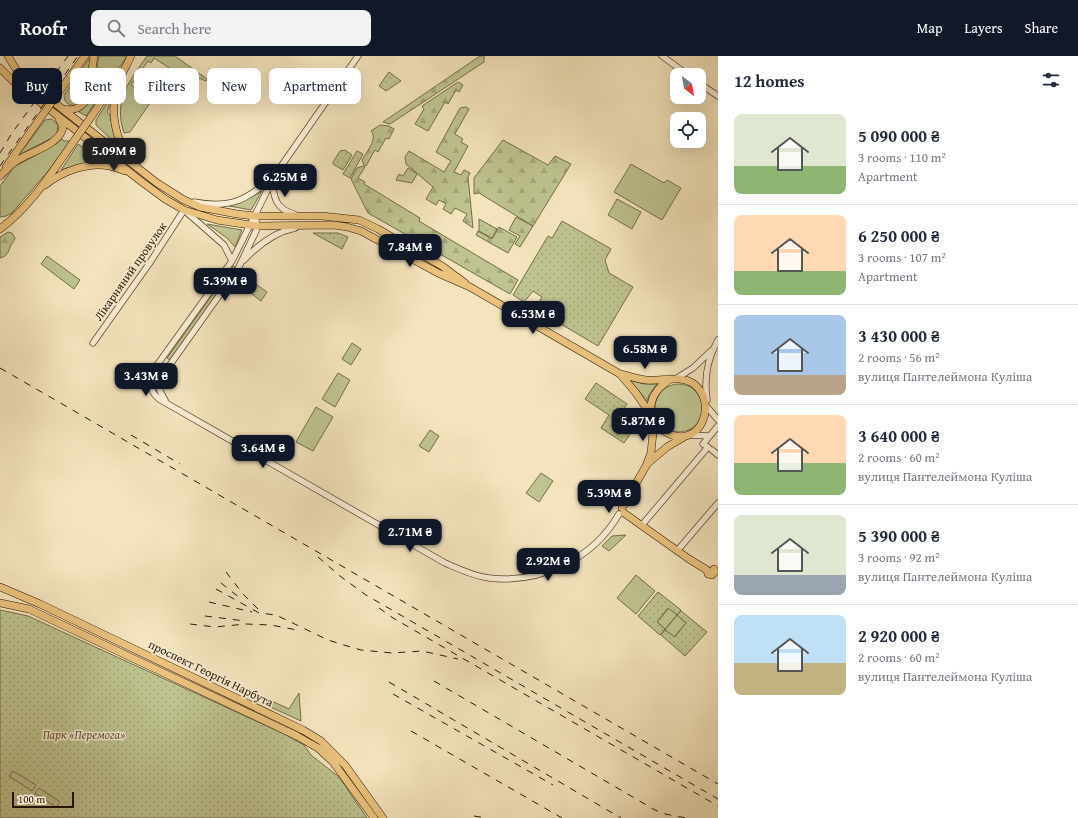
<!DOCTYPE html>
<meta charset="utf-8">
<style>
:root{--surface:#fff;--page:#f2f2f3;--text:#1f2937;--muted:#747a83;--line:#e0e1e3;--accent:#111827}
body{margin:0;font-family:"Gentium Book Plus",serif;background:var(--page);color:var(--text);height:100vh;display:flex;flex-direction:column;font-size:15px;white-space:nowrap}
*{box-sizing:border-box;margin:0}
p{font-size:13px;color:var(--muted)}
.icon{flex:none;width:22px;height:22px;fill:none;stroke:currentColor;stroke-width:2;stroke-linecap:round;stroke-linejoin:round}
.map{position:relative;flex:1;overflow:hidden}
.drawer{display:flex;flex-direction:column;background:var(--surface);width:360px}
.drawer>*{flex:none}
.banner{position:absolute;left:12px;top:12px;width:380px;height:36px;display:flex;gap:8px}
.needle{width:26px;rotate:149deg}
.buttons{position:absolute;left:670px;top:12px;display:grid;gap:8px}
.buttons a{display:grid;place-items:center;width:36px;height:36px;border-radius:8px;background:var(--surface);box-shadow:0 4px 16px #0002;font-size:20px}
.scale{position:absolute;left:12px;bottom:10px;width:62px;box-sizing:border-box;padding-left:4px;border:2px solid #291502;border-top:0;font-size:11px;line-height:14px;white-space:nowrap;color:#291502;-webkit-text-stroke:3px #f8edd4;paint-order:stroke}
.price{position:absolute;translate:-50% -34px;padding:0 9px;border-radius:8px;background:var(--accent);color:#fff;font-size:13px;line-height:26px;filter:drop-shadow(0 1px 2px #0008)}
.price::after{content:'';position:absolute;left:50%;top:24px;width:12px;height:9px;margin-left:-6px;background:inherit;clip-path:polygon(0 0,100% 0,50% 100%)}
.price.on{background:#222;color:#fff}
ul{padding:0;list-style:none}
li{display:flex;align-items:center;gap:12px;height:100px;padding:0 16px}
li+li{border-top:1px solid var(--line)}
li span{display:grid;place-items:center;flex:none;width:112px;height:80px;border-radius:8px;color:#555}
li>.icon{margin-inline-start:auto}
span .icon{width:48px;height:48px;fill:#fffc;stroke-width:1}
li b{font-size:17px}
h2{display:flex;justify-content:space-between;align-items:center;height:48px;padding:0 16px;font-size:17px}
.tag{padding:0 14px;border-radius:8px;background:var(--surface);box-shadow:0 4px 16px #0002;font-size:14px;line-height:36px}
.tag.on{background:var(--accent);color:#fff}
header{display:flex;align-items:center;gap:24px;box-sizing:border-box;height:56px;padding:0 20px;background:var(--accent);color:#fff}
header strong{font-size:19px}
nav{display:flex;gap:22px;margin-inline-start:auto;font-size:14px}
.search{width:280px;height:36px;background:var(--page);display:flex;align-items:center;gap:10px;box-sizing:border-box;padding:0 14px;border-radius:8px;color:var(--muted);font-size:15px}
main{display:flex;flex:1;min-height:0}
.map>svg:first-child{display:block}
</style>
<header>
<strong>Roofr</strong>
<div class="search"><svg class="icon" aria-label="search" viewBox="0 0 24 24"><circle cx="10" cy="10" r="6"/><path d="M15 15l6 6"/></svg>Search here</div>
<nav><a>Map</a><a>Layers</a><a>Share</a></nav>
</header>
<main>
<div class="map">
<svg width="718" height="762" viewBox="0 0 718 762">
<defs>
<pattern id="forest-firs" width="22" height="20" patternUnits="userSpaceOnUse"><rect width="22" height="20" fill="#bec38f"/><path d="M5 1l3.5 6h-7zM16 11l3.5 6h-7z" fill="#a3a77a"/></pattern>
<pattern id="park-dots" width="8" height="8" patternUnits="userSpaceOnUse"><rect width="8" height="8" fill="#bec38f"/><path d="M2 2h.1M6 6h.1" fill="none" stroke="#a3a77a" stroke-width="1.8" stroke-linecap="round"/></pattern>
<pattern id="garden-furrows" width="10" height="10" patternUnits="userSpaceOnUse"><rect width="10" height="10" fill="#bec38f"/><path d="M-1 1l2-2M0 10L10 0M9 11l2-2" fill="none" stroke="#a3a77a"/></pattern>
</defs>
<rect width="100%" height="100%" fill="#f4e4bd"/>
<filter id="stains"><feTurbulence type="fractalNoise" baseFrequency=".005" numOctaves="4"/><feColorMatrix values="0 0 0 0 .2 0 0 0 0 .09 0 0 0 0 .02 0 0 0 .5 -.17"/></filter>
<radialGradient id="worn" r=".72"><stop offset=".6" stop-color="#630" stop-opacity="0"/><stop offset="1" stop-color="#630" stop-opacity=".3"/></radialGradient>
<path fill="#bec38f" stroke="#746c48" d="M91,0L83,43C77,53 64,51 64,39Z
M99,0H127L86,60L79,56C96,43 95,19 99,0Z
M147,0H175L207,23L206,25L183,15L180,19L154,2L151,7L148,5L131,29L152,44L130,76L124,77C113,44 129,26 147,0Z
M109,44V51L107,56L110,59L113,75L118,90L96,69V64Z
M52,63L58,69L57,77L54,81L28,94L18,100L45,64Z
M62,83L64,85H70L49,114L12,157L6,160L0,161V130L14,111L56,88Z
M78,88L85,93L88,90L108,108L74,110L61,114Z
M631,108L664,127L667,124L681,132L662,164L614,136Z
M408,112L417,118L412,127L396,124L399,118L403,120Z
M262,135L251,154L224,149C239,147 249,143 262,135Z
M617,143L641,156L632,173L608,159Z
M207,168L242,174L235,191L227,182Z
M47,200L80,224L74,233L41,208Z
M233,210L235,211L230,220L170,304L167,302Z
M254,227L267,236L261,245L248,235Z
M352,287L361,293L351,309L342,303Z
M338,317L350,324L335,351L322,343Z
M630,324L644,328H657L649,339L647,345Z
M655 352a24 24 0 1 1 48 0a24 24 0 1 1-48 0Z
M316,351L333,361L313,395L296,386Z
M430,374L439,380L429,396L419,390Z
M541,417L553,425L539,446L526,437Z
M626,479L609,495L602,490L612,480Z
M636,519L655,535L636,558L617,542Z
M669,552L677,559L665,573L657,566Z
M677,559L686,567L674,581L665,574Z
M299,637L301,665L266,649L274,646L289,653Z"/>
<path fill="url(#forest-firs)" stroke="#746c48" d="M480,0H484V6L390,68L383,66Z
M458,26L463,29L459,36L456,34L448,48L445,46L428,75L415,68L424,53L422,50Z
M466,51L469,53L455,78L463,83L461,86L468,90L454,116L461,119L464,114L470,117L468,121L473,172L463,165L467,158L455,152L451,158L443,153L446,148L439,144L436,149L426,143L433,131L406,108L405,101L409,95L444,116L451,105L436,96L460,52Z
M380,69L389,70L394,73L389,83L386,82L378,96L375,94L366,110L364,109L362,104C367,95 378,83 371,75Z
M503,84L548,109L555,100L571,108L533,170L479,137L474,138V122Z
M363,110L365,111L358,122L365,126L364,128L420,162L419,165L518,224L510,238L368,157L351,123L357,112Z
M516,161L533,170L520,191L515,188L520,180L509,174Z
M499,171L517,181L508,197L476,179L478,175L492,183Z
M8,176L12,177L15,182C14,185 12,187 10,191C8,197 7,200 0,202V181Z"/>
<path fill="url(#park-dots)" stroke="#746c48" d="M389,16L401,25L386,35L379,30Z
M345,94L352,99L343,114L333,108V106L340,95Z
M357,95L363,98L350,122L343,118Z
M479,163L497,173L492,182L479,175Z
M562,165L611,193L605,204L609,217L633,231L598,290L544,258L538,248L542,241L533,235L524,246L513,239L548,180L552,182Z
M313,177H338L348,181L342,193Z
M596,327L627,348L619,360L635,371L624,387L601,372L609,359L585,343Z
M658,536L681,554L677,559L668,552L657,566L665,573L660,579L638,560Z
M0,554L28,560L282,677L304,689L311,699L339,721L367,762H0Z
M681,555L707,576L685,600L661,579L665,574L675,581L686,567L677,559Z"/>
<path fill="url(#garden-furrows)" stroke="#746c48" d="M13,715L36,729L32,735L9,720Z
M39,732L60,746L56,751L35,737Z"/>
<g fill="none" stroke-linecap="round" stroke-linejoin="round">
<defs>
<path id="minor" d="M358,0L275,119L232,205L152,316C148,327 150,335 159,343L445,507C459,513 473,520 489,522C541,528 593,503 619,458
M662,0L688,19
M699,27L718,40
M272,126C274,142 276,153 294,158
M194,146C230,153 247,144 273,121
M244,204C258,189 275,176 295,172
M93,287L149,208L184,154L224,189L232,205
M677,322L693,312L711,295
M160,324V335L165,344
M150,325L152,329L157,327L238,213L256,175L257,170L255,160
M707,344C704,323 707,303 718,284
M708,352L718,364
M690,379L709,380
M712,394L718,399
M642,469L708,391L703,388L718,370
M677,495L718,447"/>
<path id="major" d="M8,0L17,15L47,41L157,127L184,144L200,151L237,158L255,160H322L359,164L378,173L442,210L465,227
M0,12L12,24L142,126L165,143L184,154L217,164L257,170L334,169L347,171L361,175L438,217L470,231L620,318C629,320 637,323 646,324C662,326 680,318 694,328C718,347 701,392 669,378C652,370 645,351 657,335C660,330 666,327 670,323
M59,36L85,0
M63,53C75,56 82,51 88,41L94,0
M91,61L117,23
M130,105C115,81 109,55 118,28C121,18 127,9 131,0
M6,111L41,61
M0,120C5,115 10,109 16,105C30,96 61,88 63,71L59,63
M45,129C63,115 87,106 110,110C115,111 120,113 125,115
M0,173C31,150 52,116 74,85
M620,318L636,337L651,359
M647,408L667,391L684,381
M622,452L646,410L651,397L654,366
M624,457L689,503L707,514
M707,514L708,518L712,519L715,516L714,513
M0,531L40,548L303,674L321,685L345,709L383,762
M0,547L29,553L297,680L318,692L333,706L374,762"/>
</defs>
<use href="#minor" stroke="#5c4931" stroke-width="7"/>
<use href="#major" stroke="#291502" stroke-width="8"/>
<use href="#minor" stroke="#f8edd4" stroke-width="5.5"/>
<use href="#major" stroke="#eac27e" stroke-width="7"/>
<path stroke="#291502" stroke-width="1" stroke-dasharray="7 7" stroke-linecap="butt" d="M0,97L12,77L68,0
M0,110L78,0
M0,312L718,728
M131,379L180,408
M318,501L340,520L366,539L718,743
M226,516L243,538L259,554
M221,527L240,542
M216,533L259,557L276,559L328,584L344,589L361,594L392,597L422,595L458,603
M209,546L252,556
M379,552L393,562L718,750
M205,560L245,565
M190,568L215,571L246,568L271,569L297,574
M434,625L655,754L665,758L686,762
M389,626L621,762
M393,638L553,729
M411,675L562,762
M474,760L487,762"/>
<defs>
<path id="major-bridge" d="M41,61L59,36
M74,85L91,61"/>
</defs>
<use href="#major-bridge" stroke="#291502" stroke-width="8" stroke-linecap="butt"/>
<use href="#major-bridge" stroke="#eac27e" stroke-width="7"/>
</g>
<g text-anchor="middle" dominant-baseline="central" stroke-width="3" stroke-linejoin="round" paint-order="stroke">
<g font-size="12" fill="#291502" stroke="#f8edd4">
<text transform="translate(130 215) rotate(-55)">Лікарняний провулок</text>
<text transform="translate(211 617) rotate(26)">проспект Георгія Нарбута</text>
</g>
<g font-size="12" font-style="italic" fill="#5d5233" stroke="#f8edd4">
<text x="84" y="678">Парк «Перемога»</text>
</g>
</g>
<rect width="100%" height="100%" filter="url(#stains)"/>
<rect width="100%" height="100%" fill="url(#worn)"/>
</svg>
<div class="buttons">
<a><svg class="needle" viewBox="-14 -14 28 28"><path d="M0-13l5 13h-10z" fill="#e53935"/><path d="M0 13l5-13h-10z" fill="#747a83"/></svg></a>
<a><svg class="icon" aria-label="locate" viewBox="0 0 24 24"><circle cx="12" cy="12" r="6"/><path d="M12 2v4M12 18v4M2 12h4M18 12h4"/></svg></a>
</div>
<div class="scale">100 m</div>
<b class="price on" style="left:114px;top:116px">5.09M ₴</b>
<b class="price" style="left:285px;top:142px">6.25M ₴</b>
<b class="price" style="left:410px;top:212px">7.84M ₴</b>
<b class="price" style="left:225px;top:246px">5.39M ₴</b>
<b class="price" style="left:533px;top:279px">6.53M ₴</b>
<b class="price" style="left:645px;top:314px">6.58M ₴</b>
<b class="price" style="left:146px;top:341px">3.43M ₴</b>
<b class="price" style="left:643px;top:386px">5.87M ₴</b>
<b class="price" style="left:263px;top:413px">3.64M ₴</b>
<b class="price" style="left:609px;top:458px">5.39M ₴</b>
<b class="price" style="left:410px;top:497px">2.71M ₴</b>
<b class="price" style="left:548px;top:526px">2.92M ₴</b>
<div class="banner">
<a class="tag on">Buy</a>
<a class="tag">Rent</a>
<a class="tag">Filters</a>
<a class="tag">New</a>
<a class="tag">Apartment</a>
</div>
</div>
<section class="drawer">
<h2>12 homes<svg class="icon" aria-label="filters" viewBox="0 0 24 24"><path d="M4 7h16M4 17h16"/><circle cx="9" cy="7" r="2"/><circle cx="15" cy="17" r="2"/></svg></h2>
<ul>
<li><span style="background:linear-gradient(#dfe7d0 65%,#8fb573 0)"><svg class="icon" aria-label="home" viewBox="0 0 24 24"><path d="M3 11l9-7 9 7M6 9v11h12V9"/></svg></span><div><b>5 090 000 ₴</b><p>3 rooms · 110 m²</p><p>Apartment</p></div></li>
<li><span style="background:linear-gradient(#ffd9b3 70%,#8fb573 0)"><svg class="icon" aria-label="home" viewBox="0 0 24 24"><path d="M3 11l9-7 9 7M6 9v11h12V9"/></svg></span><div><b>6 250 000 ₴</b><p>3 rooms · 107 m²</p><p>Apartment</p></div></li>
<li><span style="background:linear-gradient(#a9c7e8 75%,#b9a48a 0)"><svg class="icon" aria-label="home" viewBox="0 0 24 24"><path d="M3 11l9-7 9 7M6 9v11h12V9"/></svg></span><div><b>3 430 000 ₴</b><p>2 rooms · 56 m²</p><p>вулиця Пантелеймона Куліша</p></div></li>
<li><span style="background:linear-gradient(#ffd9b3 60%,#8fb573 0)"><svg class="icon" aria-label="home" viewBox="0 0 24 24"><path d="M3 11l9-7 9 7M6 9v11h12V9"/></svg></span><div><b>3 640 000 ₴</b><p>2 rooms · 60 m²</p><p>вулиця Пантелеймона Куліша</p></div></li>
<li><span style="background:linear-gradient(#dfe7d0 75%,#9aa5b1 0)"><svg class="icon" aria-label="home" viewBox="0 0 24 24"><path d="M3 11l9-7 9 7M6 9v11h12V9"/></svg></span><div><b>5 390 000 ₴</b><p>3 rooms · 92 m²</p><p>вулиця Пантелеймона Куліша</p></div></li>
<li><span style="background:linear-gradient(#bfe0f5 60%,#c2b280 0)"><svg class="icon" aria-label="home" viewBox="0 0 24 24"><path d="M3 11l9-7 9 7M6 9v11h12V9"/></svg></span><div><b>2 920 000 ₴</b><p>2 rooms · 60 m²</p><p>вулиця Пантелеймона Куліша</p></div></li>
</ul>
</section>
</main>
